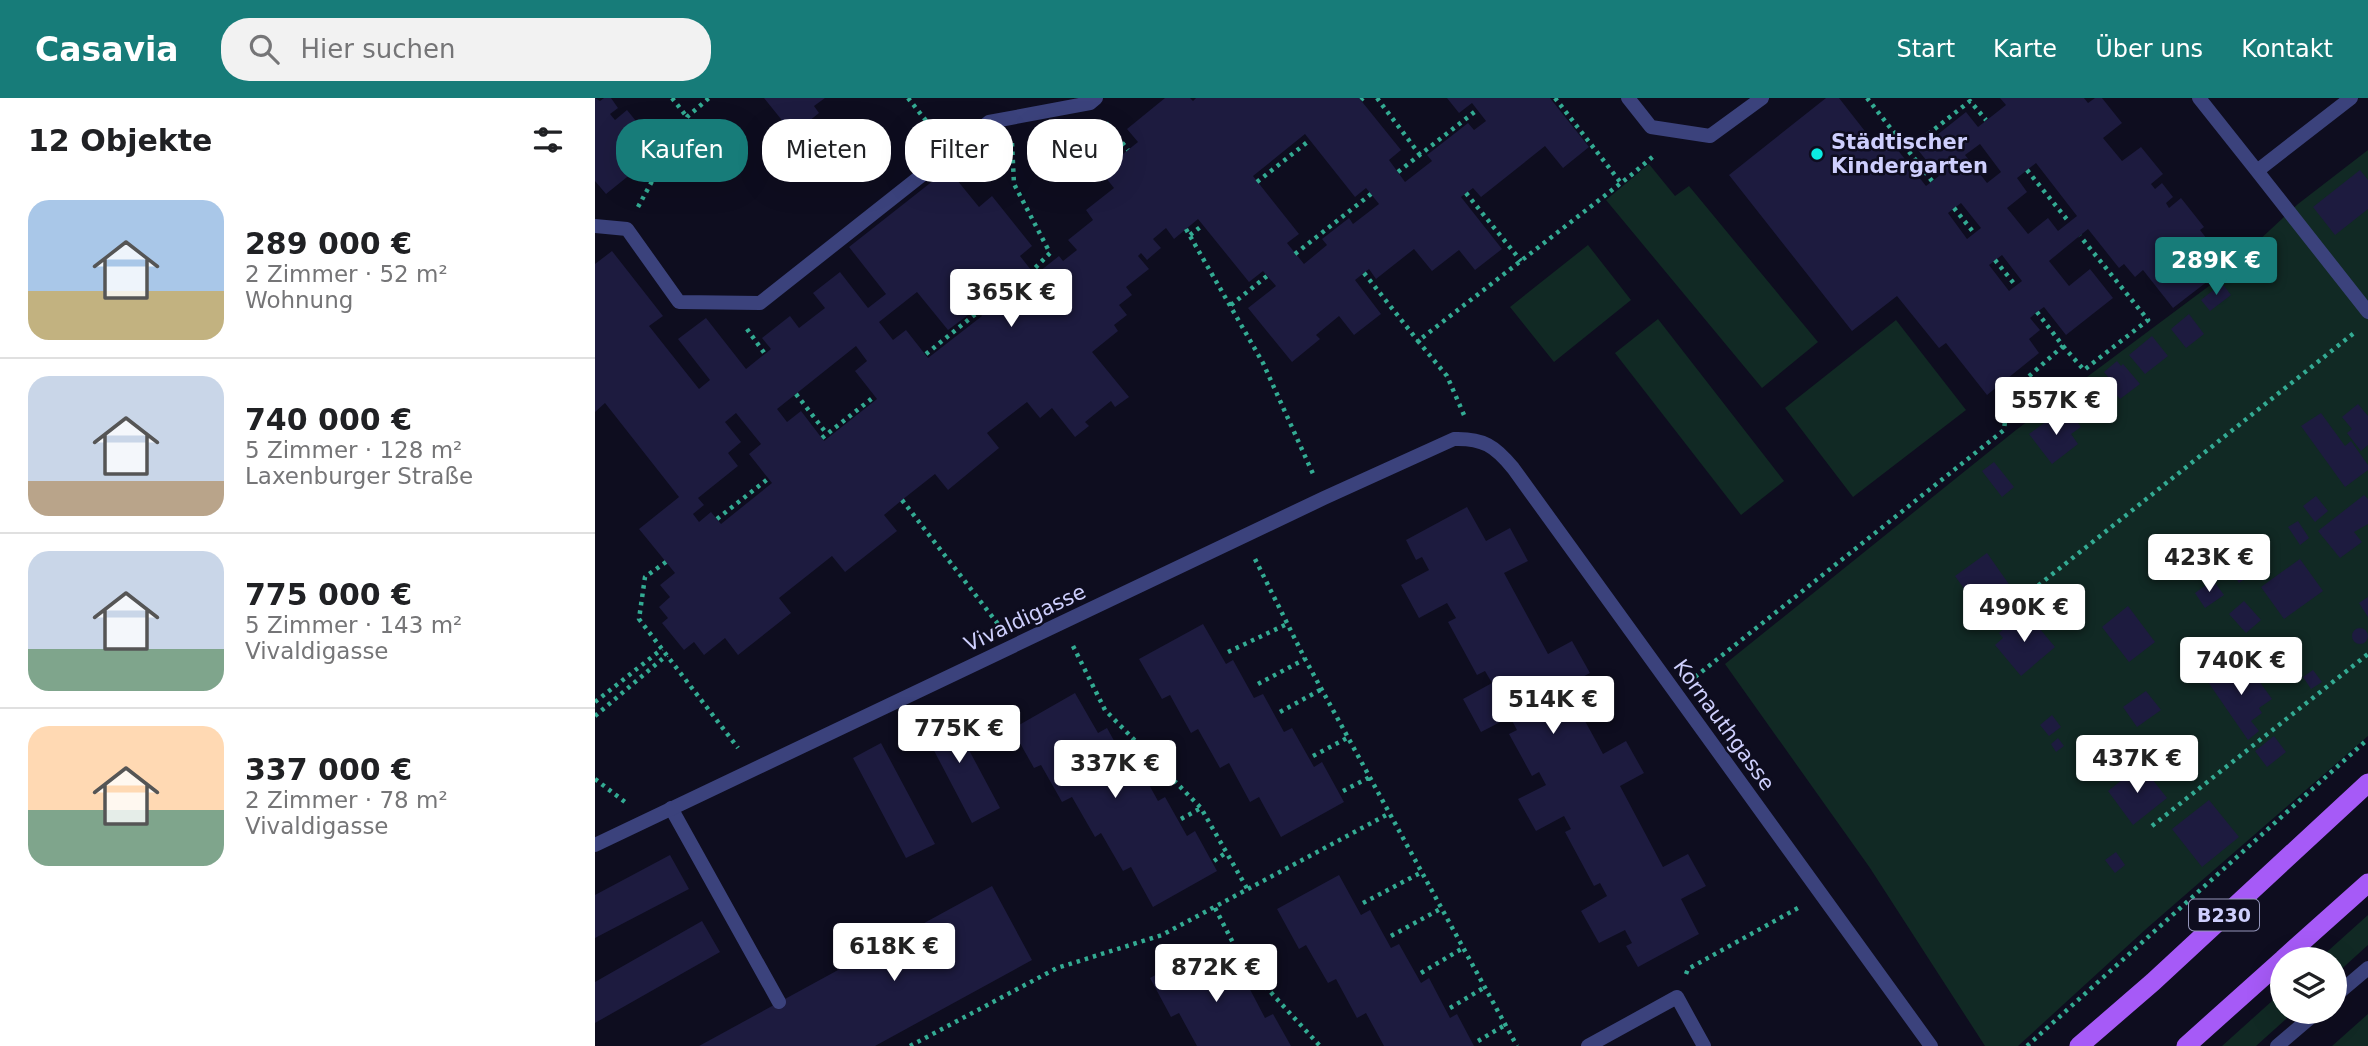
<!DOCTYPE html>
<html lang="de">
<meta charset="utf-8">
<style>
:root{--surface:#fff;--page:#f2f2f2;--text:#202124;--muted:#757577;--line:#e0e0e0;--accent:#177c79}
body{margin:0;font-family:"DejaVu Sans",sans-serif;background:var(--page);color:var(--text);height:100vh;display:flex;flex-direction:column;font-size:26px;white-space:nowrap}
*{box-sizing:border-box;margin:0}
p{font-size:23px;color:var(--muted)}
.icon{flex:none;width:38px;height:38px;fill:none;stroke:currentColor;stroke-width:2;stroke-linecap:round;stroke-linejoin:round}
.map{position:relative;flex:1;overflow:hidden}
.panel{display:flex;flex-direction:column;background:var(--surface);width:595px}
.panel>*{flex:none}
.banner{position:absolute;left:21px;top:21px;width:665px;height:63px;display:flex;gap:14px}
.buttons{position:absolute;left:1675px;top:849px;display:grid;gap:14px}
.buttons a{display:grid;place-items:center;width:77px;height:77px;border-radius:50%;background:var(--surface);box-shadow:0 7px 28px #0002;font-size:35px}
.price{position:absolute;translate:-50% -60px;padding:0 16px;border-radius:7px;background:#fff;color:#222;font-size:23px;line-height:46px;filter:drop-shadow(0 2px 4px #0008)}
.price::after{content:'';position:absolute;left:50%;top:42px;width:21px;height:16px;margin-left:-10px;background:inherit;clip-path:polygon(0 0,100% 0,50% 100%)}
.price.on{background:var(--accent);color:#fff}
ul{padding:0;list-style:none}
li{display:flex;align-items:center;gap:21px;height:175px;padding:0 28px}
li+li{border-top:2px solid var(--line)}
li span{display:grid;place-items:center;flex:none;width:196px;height:140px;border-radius:21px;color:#555}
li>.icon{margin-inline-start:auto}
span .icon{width:84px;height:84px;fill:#fffc;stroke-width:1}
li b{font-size:30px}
h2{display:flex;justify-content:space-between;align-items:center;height:84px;padding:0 28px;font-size:30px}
.tag{padding:0 24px;border-radius:28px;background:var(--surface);box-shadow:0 7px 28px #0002;font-size:24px;line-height:63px}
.tag.on{background:var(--accent);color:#fff}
header{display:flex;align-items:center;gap:42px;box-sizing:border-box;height:98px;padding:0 35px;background:var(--accent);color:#fff}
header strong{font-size:33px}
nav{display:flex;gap:38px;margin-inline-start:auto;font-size:24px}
.search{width:490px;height:63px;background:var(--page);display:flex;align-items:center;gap:18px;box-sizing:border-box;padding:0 24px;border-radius:28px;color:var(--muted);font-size:26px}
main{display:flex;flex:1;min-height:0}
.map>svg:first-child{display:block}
</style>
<header>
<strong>Casavia</strong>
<div class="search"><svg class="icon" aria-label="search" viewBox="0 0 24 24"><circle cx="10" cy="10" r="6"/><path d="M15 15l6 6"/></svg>Hier suchen</div>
<nav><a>Start</a><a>Karte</a><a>Über uns</a><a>Kontakt</a></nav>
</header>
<main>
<section class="panel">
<h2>12 Objekte<svg class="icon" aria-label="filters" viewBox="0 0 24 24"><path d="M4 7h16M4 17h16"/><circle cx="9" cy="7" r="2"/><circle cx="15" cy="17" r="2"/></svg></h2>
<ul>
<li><span style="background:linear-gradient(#a9c7e8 65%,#c2b280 0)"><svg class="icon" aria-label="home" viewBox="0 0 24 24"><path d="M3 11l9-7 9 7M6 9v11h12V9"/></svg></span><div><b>289 000 €</b><p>2 Zimmer · 52 m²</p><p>Wohnung</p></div></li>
<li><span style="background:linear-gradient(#c9d6e8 75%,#b9a48a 0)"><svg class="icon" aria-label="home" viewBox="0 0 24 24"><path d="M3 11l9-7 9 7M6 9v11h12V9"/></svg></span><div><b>740 000 €</b><p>5 Zimmer · 128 m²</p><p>Laxenburger Straße</p></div></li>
<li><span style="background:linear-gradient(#c9d6e8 70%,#7fa58c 0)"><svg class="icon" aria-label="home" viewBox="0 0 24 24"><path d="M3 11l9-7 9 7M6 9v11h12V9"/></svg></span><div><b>775 000 €</b><p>5 Zimmer · 143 m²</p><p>Vivaldigasse</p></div></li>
<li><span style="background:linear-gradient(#ffd9b3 60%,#7fa58c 0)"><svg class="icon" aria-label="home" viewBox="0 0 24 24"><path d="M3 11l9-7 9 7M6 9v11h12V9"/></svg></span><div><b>337 000 €</b><p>2 Zimmer · 78 m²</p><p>Vivaldigasse</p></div></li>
</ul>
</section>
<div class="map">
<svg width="1773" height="948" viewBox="0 0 1773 948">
<rect width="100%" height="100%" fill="#0e0d1f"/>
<path fill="#112924" d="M1773,52V638L1551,831L1423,948H1390L1275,770L1130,566L1421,332L1618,185L1703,106Z
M1054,66L1080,98L1094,88L1223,244L1167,290L1011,102Z
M993,147L1036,202L959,264L915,209Z
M1063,221L1189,383L1146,417L1020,255Z
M1301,222L1371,312L1258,399L1190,310Z
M1773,817V847L1740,877V861H1724Z
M1687,894V914H1699L1661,948H1627Z
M1773,916V948H1737Z"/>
<path fill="#1d1b3f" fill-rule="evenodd" d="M0,0L5,3L9,0H16L23,10L15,16L20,22L32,12L54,39L36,53L47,67L11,96L0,83Z
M169,0H230L219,8L224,15L198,36Z
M570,0H595L598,3L601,0H764L806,52L794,62L810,84L837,63L832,57L873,25L879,32L891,23L877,5L864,15L852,0H955L994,49L968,70L950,48L886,99L878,90L866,99L907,151L880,172L864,152L837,173L819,151L781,181L774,171L760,182L786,216L759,237L744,218L721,237L725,241L697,264L653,210L681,188L668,173L654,184L603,121L579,141L571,130L558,141L566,150L552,162L546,155L543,158L554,171L531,189L537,197L524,207L532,217L519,227L523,233L497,254L534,299L520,309L516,303L490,324L494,328L480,339L457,310L445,320L432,304L392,335L404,350L353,392L340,376L307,402L289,417L302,433L250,474L237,458L184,500L196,515L143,557L130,540L109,557L99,544L89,552L67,525L73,520L64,509L75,499L65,487L80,475L44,431L84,399L10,305L0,314V166L17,153L68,218L54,228L104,291L115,282L83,241L111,220L151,271L176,251L167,240L195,218L204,230L230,210L218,195L245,174L273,210L291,196L254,149L353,71L384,109L397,98L437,148L425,158L440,177L464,158L468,163L482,152L473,142L498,122L491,112L519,90L511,80L523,70L518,64L543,44L532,31ZM710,36L760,99L771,90L784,106L758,126L754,120L727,141L732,147L709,166L692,145L704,136L658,78ZM322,194L353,232L381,211L387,218L333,260L311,232L298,242L284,224ZM261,248L272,263L260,273L282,301L229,343L206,313L192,324L182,311ZM141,315L166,346L154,356L177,385L126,426L116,414L104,424L98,416L109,407L103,400L143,368L133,355L146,344L130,324Z
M1231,0H1244L1280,46L1291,37L1331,88L1344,78L1323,52L1371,14L1383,29L1411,7L1405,0H1489L1493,5L1500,0H1507L1527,25L1508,40L1527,63L1546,49L1568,76L1556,86L1560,91L1567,85L1578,99L1571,105L1574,110L1586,100L1609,129L1605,132L1625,158L1615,166L1622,176L1578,210L1548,172L1540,179L1529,166L1524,170L1493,131L1454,163L1474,188L1495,171L1518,200L1471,237L1449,209L1442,214L1435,220L1445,232L1434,241L1444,255L1392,297L1351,245L1344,250L1302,198L1257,233L1134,77ZM1385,46L1406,74L1392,85L1370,57ZM1441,65L1482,118L1463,133L1453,120L1433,136L1412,110L1432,94L1422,80ZM1366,105L1386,130L1372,141L1353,115ZM1407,157L1427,183L1414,193L1394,167Z
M1765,72L1773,82V111L1740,137L1718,109Z
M1627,185L1636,197L1615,213L1606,202Z
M1594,216L1609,236L1591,250L1576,231Z
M1557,238L1573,258L1550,276L1534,257Z
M1522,263L1526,268L1528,266L1545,286L1525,301L1509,281L1513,279L1509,274Z
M1763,306L1773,318V347L1766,353L1752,335L1757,331L1747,319Z
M1726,315L1750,348L1756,343L1773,367V372L1750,389L1706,328Z
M1462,316L1467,322L1476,316L1486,329L1476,336L1483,346L1457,366L1434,336Z
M1399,364L1419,389L1407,399L1387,373Z
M1769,397L1773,401V426L1759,434L1767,444L1745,460L1723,433Z
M1721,398L1733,413L1720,424L1708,408Z
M872,409L891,443L915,430L933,463L909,475L953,556L977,543L995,575L971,588L1008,656L1031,643L1049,675L1025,688L1068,769L1093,756L1111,788L1086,801L1104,836L1043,869L1031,848L1037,845L1030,832L1004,845L986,813L1012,798L1005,785L999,788L970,734L976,731L969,718L941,733L923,701L951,687L944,674L937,678L925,656L914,636L922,632L915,619L886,634L868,601L897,585L890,573L882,577L853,524L861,520L852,505L824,520L806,487L834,472L827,459L821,462L811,442Z
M1703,423L1714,440L1705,447L1693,429Z
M1653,441L1670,467L1644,485L1626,458Z
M1392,455L1418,492L1403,503L1400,498L1383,510L1360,478Z
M1705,461L1728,493L1689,521L1666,489Z
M1618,482L1629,497L1610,510L1600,495Z
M1773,499V519L1764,505Z
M1649,503L1666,522L1651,535L1634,516Z
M1533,508L1560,544L1534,564L1507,529Z
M1430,513L1460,549L1426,578L1400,547L1408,540L1404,535Z
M608,526L631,566L638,562L659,600L668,596L689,634L697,630L719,669L727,664L749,704L686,739L664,699L655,704L634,665L625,670L603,631L596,635L575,597L567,601L544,561Z
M1757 538a8 8 0 1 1 16 0a8 8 0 1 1-16 0Z
M1640,565L1650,578L1657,573L1677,601L1664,610L1667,615L1656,623L1664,633L1653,642L1613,584Z
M1718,572L1727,584L1716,591L1708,579Z
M1551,593L1566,612L1542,629L1528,609Z
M480,595L503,635L512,630L533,668L541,663L563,703L570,699L592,738L600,733L622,773L558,809L536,769L528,773L506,735L500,739L477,699L467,704L446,667L439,670L417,631Z
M351,609L405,710L377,725L324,624Z
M1457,617L1466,629L1454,638L1445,627Z
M1679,638L1691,654L1672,669L1660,653Z
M1463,640L1469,648L1461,654L1456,646Z
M286,645L340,746L311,760L258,660Z
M1546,667L1572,700L1538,727L1513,693Z
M1614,702L1644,739L1607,769L1577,731Z
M1521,754L1530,767L1520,775L1510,762Z
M75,757L94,791L0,840V797Z
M744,777L766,817L775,812L796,850L804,846L826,885L834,880L855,920L862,916L879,948H789L771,915L762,920L741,881L733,885L711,847L704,851L682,811Z
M397,788L437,862L280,948H104Z
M107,823L125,854L0,925V884Z
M618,846L640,885L649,880L670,920L678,916L696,948H602L584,915L576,919L555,880Z"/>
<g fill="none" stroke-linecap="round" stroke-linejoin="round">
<path stroke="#33ab93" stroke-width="4.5" stroke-dasharray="3.5 5" stroke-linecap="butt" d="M77,0L92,19
M313,0L340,34
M782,0L825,57
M960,0L1026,85
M1272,0L1337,83
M766,2L768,0
M511,25L533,52
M417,45L419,86L455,155L437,173
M1313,52L1375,3L1391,22
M1432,72L1474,124
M803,74L882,12
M662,84L715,42
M871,95L926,163
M43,109L92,19L114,0
M1359,110L1379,135
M591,131L668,265L719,378
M595,137L608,127
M700,156L776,96
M1400,162L1421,188
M769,175L823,243
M636,207L672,178
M152,231L170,256
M1468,248L1489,272L1553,222L1485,138
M331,256L383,214
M201,296L232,336
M869,317L852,278L823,243L1035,78L1061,56
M227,340L280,298
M307,402L403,526
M122,421L174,380
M660,461L710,561L922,948
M71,464L50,479L44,521L143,650
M1430,498L1759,235
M478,548L510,612L606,710L653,792
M633,554L692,526
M1100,579L1409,332L1413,297L1468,248L1442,214
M663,586L710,561
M0,604L67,551
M685,614L727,591
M0,618L72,557
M718,658L754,639
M0,681L30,704
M748,693L775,679
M586,721L606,710
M1557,728L1773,556
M619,763L632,754
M768,805L827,774
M620,810L648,864L725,948
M796,838L847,810
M826,875L868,850
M1091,876L1093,871L1203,810
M855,910L890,889
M883,943L910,927
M315,948L462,870L567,837L795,715
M1432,948L1773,641"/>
<path stroke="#3b427c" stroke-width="14" d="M1033,0L1056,29L1115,38L1167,0
M1604,0L1662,73L1756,0
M1662,73L1773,214
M0,128L32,131L84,204L165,205L394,24L495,5L501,0
M76,710L184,904
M993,948L1082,899L1109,948"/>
<path stroke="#3b427c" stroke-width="14" d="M0,747L729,400L859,341C888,340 900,348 918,370L1336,948
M1740,898L1773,870
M1682,948L1722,914"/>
<path stroke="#a65af7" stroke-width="19" d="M1688,861L1773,785
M1484,948L1558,884L1773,685
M1591,948L1687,862"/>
</g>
<circle fill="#0bebe2" stroke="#0e0d1f" stroke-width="2.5" cx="1222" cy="56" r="7"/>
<g text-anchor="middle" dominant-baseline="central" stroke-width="5" stroke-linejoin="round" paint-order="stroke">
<rect fill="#0e0d1f" stroke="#9495ba" stroke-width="2" x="1594" y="801.5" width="70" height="31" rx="5"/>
<g font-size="19" font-weight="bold" fill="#cecffd">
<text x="1629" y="817">B230</text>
</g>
<g font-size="21" font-weight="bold" fill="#cecffd" stroke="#0e0d1f" text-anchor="start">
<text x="1236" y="44">Städtischer<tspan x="1236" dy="24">Kindergarten</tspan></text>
</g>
<g font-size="21" fill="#cecffd" stroke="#0e0d1f">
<text transform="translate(430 520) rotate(-25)">Vivaldigasse</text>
<text transform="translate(1129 627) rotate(54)">Kornauthgasse</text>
</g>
</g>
</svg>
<div class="buttons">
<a><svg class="icon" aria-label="layers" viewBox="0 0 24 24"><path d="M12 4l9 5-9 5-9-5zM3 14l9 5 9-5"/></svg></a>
</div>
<b class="price on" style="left:1621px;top:199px">289K €</b>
<b class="price" style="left:416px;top:231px">365K €</b>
<b class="price" style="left:1461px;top:339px">557K €</b>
<b class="price" style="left:1614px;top:496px">423K €</b>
<b class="price" style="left:1429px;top:546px">490K €</b>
<b class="price" style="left:1646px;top:599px">740K €</b>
<b class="price" style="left:958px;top:638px">514K €</b>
<b class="price" style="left:364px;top:667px">775K €</b>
<b class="price" style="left:1542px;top:697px">437K €</b>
<b class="price" style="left:520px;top:702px">337K €</b>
<b class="price" style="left:299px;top:885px">618K €</b>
<b class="price" style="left:621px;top:906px">872K €</b>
<div class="banner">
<a class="tag on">Kaufen</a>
<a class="tag">Mieten</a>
<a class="tag">Filter</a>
<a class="tag">Neu</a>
</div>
</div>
</main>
